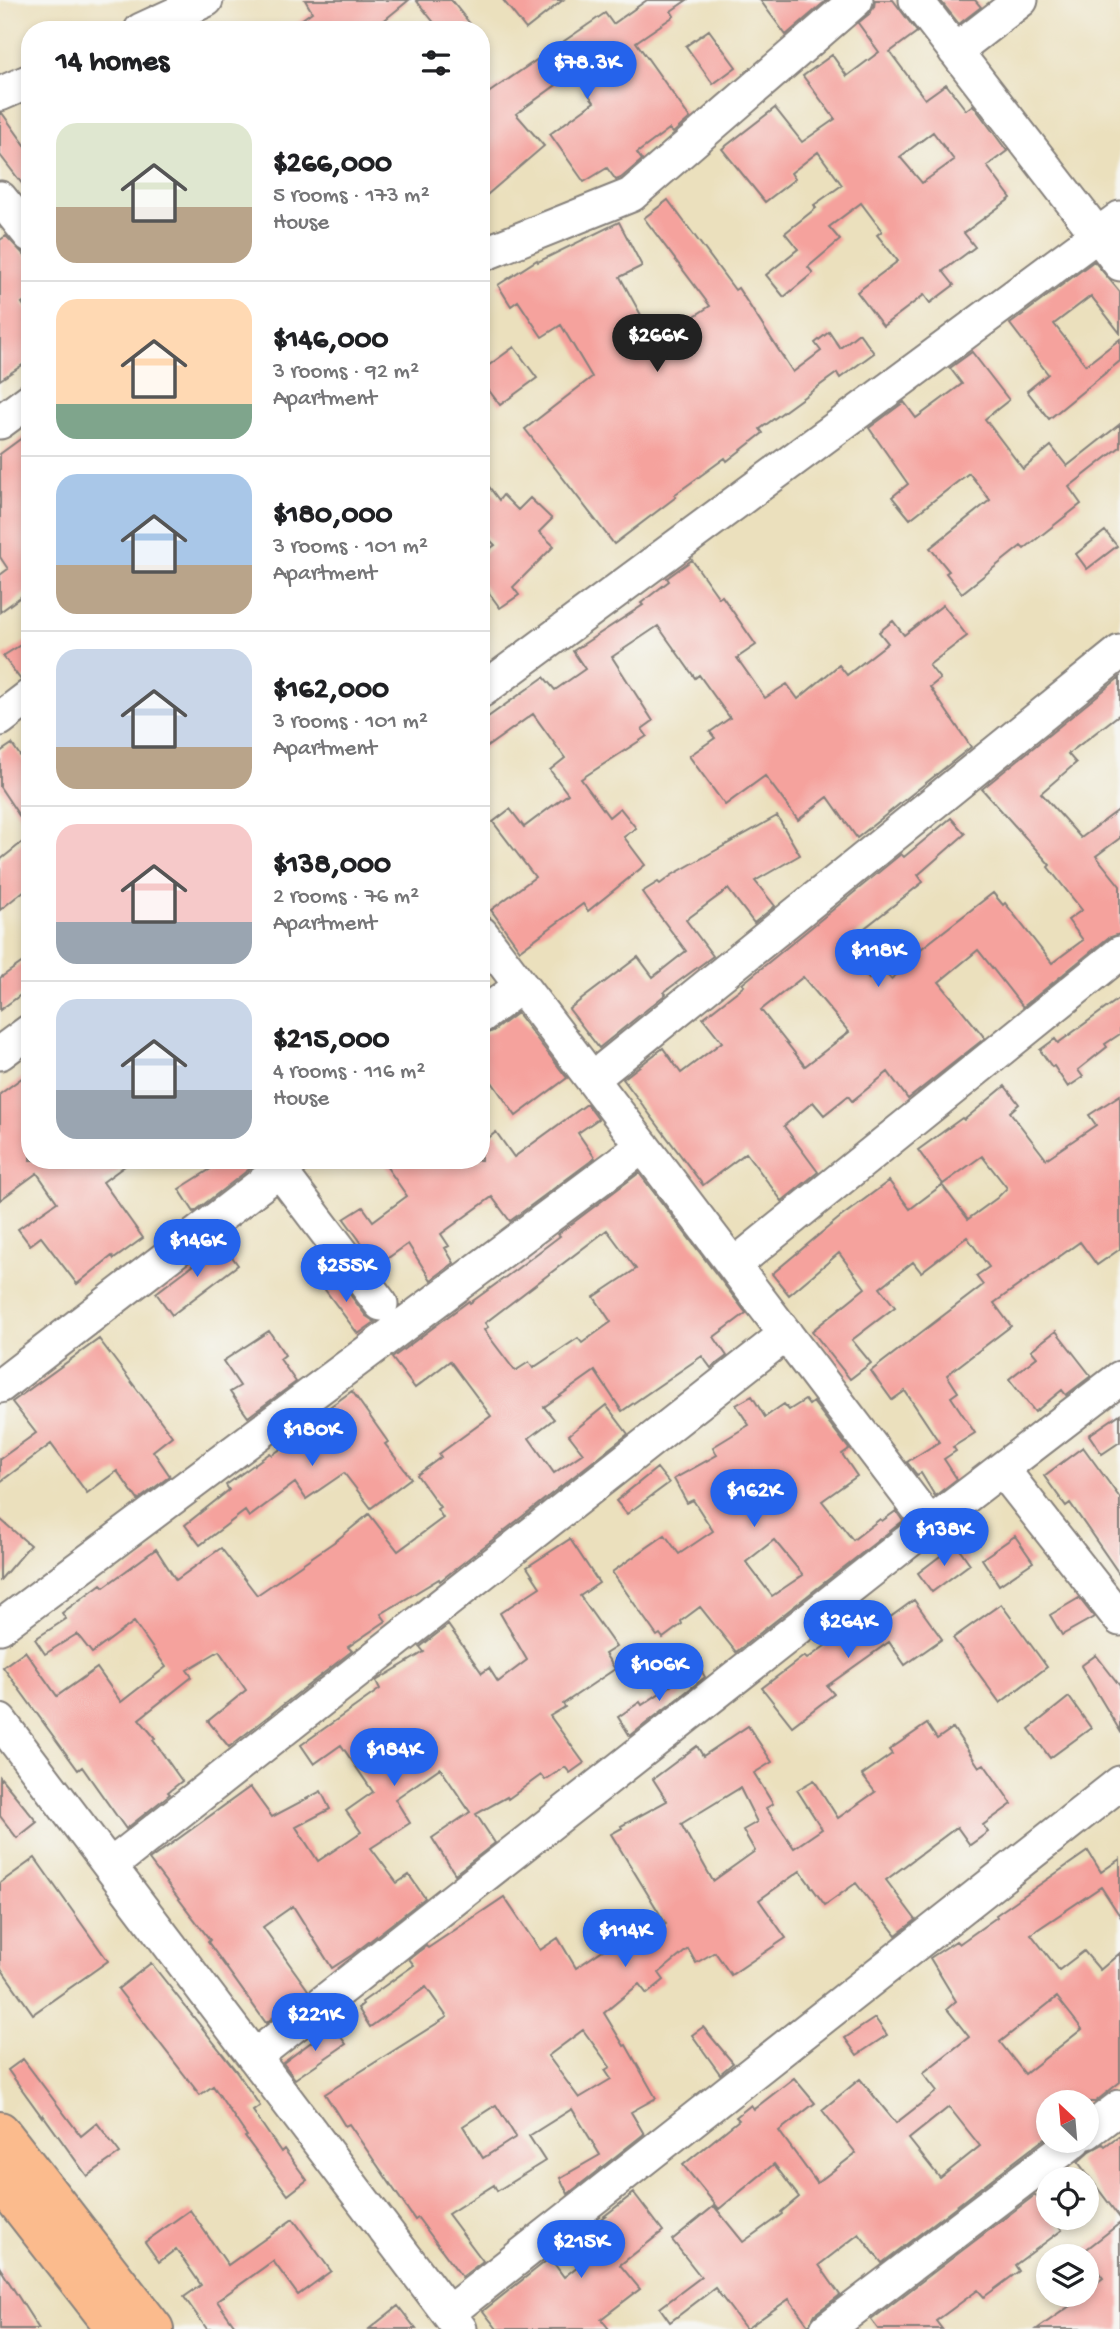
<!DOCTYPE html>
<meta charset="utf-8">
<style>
:root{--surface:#fff;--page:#f6f6f6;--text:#202124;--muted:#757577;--line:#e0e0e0;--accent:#2563eb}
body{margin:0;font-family:"Gochi Hand",sans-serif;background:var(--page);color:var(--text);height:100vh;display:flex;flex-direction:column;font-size:26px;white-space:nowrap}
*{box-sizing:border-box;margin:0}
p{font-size:23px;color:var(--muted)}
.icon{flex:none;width:38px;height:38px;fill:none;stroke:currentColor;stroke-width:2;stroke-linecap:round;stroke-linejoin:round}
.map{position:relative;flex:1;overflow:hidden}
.side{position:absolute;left:21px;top:21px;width:469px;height:1148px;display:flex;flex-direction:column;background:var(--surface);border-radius:28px;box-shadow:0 4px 10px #0003}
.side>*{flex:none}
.needle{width:46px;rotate:334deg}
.buttons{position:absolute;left:1036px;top:2090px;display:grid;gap:14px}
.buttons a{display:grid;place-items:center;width:63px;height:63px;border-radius:50%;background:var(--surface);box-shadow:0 4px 10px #0003;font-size:35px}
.price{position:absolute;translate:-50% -60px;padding:0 16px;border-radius:24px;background:var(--accent);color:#fff;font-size:23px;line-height:46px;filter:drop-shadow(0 2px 4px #0008)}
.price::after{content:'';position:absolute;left:50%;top:42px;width:21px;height:16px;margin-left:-10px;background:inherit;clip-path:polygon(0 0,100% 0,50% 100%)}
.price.selected{background:#222;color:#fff}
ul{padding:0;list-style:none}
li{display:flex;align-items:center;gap:21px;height:175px;padding:0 35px}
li+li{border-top:2px solid var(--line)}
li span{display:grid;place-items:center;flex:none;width:196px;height:140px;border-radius:21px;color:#555}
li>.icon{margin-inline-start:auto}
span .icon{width:84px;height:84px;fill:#fffc;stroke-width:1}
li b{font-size:30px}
h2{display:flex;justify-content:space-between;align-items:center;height:84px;padding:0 35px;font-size:30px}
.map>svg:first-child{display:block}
</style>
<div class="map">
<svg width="1120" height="2329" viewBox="0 0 1120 2329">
<rect width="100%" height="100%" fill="#f6f6f2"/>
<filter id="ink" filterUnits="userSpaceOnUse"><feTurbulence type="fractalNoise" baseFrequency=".0143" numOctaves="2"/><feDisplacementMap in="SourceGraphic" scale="14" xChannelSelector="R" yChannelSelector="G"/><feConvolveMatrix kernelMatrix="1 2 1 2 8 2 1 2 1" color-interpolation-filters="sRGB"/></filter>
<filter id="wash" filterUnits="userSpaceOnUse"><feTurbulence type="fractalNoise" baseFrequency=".00686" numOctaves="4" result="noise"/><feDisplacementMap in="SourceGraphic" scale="28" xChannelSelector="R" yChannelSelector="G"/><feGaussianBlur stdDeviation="1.57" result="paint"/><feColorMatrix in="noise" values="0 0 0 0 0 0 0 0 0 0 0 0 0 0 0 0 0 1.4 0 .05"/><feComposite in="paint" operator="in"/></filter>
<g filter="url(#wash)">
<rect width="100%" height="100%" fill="#ebe0bd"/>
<g id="blocks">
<path fill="#f5a29d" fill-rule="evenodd" d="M305,0H409L382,22L389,30H287L312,12Z
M416,0H451L475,30H440Z
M503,0H563L526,29Z
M647,0H687L671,11L674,16L636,42L690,118L673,133L669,129L637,153L642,160L621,178L616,180L607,168L584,182L550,134L594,102L573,73L516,114L544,146L481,200V98L605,13L613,24Z
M760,0H827L786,35Z
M875,0H893L917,32L890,52L925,99L946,84L966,110L973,105L1007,151L987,166L1011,198L964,233L975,247L943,271L954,285L930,303L924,295L883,326L857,292L898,261L877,235L882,231L861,203L829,227L840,240L808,267L813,273L784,297L766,275L798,249L785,233L816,208L814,205L842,185L818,152L791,173L795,179L765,202L722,149L775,108L802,142L835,119L803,76L832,55L847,76L879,52L858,23L869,14L874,7ZM933,132L954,160L922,183L900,157Z
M940,0H975L981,7L959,24Z
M709,30L736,67L713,84L686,46Z
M0,113H2L30,152V194L0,155Z
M668,200L735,290L738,288L793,372L821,351L815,343L829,332L840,348L859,333L874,353L840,378L837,373L760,429L763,433L727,461L725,458L674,495L676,497L614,544L525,429L592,377L561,325L542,337L518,301L511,306L498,285L537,260L538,262L619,222L642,266L620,277L652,335L673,319L679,326L710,306L644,218Z
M6,236L30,261V297L22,303L30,315V360L0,380V240Z
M1094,261L1120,292V333L1091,296L1054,324L1086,365L1120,339V361L1049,419L1027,391L1048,374L1010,324Z
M514,347L537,378L500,405L481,380V371Z
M972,352L1009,400L985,419L1023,469L1051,446L1067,466L1120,424V447L1069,487L1081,504L1024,549L1021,546L962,593L946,573L949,571L930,548L990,500L969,473L910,519L892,497L908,484L869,428L904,402L916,418L962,384L950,368Z
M30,432V590L0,612V575L8,569L0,557V454Z
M481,476L499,500L503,495L518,510L530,498L552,519L539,532L554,546L513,587L519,595L500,608L481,582V555L495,545L481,531Z
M1105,531L1117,546L1087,569L1076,554Z
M692,560L719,598L722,596L756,645L737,658L765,698L787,684L798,699L839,665L847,675L888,643L879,632L893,621L904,635L943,605L967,636L929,665L940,679L930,687L971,747L857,838L828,797L798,820L765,776L725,805L689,756L715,738L710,732L730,718L699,675L695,678L658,626L612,657L653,721L642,729L647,736L581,779L609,817L620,808L636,828L624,837L645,865L588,911L583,904L520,950L491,910L535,877L493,822L510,809L524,827L568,794L550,770L565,758L533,714L481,751V722L544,677L555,690L585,669L573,651L643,605L641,603L669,581L667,578Z
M30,639V677L21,680L3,656Z
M1120,677V714L1068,754L1076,763L1041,793L1081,838L1120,809V838L1096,856L1120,886V934L1108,938L1023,1007L978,950L939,982L985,1038L908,1099L888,1072L852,1101L848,1096L824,1115L813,1102L784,1126L818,1172L782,1201L746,1153L703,1185L623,1079L663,1048L681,1073L722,1042L703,1018L744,986L742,984L901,854L904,857L951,818L965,834L918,875L923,882L842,946L869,979L882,968L891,979L920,956L917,952L993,893L1003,905L1005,903L1052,963L1083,940L1068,920L1082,910L1048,867L1050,865L982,789ZM803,977L849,1032L805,1066L761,1010Z
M12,744L30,770V832L0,787V752Z
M777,816L800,855L755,881L775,906L754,923L728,889L686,920L713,956L664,992L666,994L599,1048L569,1009L638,957L653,977L686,951L642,892L658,882L660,884L672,875Z
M30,836V886L0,910V860Z
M30,957V988L0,1010V978Z
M1120,998V1034L1105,1044L1107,1047L1078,1070L1083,1077L1068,1087L1054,1066L1052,1067L1040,1050L1055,1039L1058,1043Z
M517,1013L567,1078L516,1116L489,1078L481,1084V1035L493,1031Z
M30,1072V1160H133L103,1182L143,1238L114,1259L112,1256L77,1284L41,1237L30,1245L18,1229L57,1202L37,1173L0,1200V1094Z
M1005,1086L1019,1104L1010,1112L1046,1159L1096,1125L1089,1115L1120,1095V1249L1097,1265L1080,1242L994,1303L1011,1326L947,1375L958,1392L951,1397L975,1433L953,1447L956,1451L944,1459L957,1479L935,1496L921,1473L917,1475L907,1462L939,1442L905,1391L892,1400L871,1371L983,1285L976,1276L989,1267L967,1237L921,1272L913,1262L880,1288L895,1307L852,1340L871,1363L850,1379L812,1331L865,1288L839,1253L789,1295L772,1274L838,1219L889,1181L910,1209L942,1185L968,1219L997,1198L1007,1188L982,1156L943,1184L918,1150L962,1118L964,1120Z
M587,1104L598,1119L578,1133L595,1158L510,1221L492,1197L441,1234L449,1246L445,1248L454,1263L431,1280L408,1244L378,1265L344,1219L363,1207L373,1221L407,1196L382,1160H481V1144L496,1132L514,1157Z
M225,1160H261L194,1212L179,1189Z
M639,1173L746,1313L714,1337L727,1356L711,1368L702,1356L622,1411L595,1371L544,1407L554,1419L529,1438L554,1473L583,1453L569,1435L606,1405L628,1434L440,1581L439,1579L381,1614L386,1621L348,1647L352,1651L229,1747L208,1721L246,1690L219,1651L187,1670L192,1677L139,1719L155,1738L153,1740L182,1781L168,1792L170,1794L126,1829L82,1767L78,1770L3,1667L25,1651L57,1696L97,1668L121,1702L166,1667L134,1622L92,1653L77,1634L45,1654L35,1639L66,1619L62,1613L101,1584L104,1587L156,1549L176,1580L221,1548L257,1595L337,1540L369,1514L398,1551L443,1518L437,1509L440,1507L417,1475L441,1457L439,1454L491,1416L450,1361L415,1388L392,1358L469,1301L470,1303L518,1268L560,1236L558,1234ZM607,1230L636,1269L594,1297L611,1322L582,1343L578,1338L533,1368L529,1362L515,1371L484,1330L488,1327L485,1323Z
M222,1243L238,1265L172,1315L156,1293Z
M334,1273L366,1316L375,1322L358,1334L320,1283Z
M269,1331L285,1355L280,1359L296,1382L248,1417L230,1392L240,1386L223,1361Z
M1056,1331L1091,1376L1066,1395L1062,1390L1035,1412L1009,1379L1037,1357L1031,1350Z
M99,1339L172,1436L153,1451L170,1476L138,1500L117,1471L87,1493L51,1444L0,1482V1459L36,1433L12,1402Z
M352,1391L388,1442L385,1444L411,1478L371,1508L344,1473L306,1499L295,1483L249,1517L245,1511L200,1545L185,1525L229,1490L226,1485L270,1453L272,1455L324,1419L320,1414Z
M752,1396L765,1417L784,1404L789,1410L805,1400L809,1405L813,1402L849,1449L842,1454L857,1476L822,1501L853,1540L880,1519L882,1521L896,1511L903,1521L736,1652L700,1607L681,1621L682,1624L663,1638L660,1634L657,1636L612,1572L665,1535L679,1554L713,1531L693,1500L687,1503L674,1479L717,1455L713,1447L749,1425L736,1405ZM774,1540L803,1575L772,1596L746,1562Z
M1120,1414V1442L1102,1454L1089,1435Z
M1083,1447L1120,1498V1575L1070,1503L1066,1506L1044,1476Z
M657,1468L669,1483L627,1514L616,1501Z
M0,1519L30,1545L0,1580Z
M1015,1536L1033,1562L999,1585L982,1559Z
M570,1539L599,1583L580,1596L616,1647L605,1654L615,1669L563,1704L565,1707L550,1716L584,1763L570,1773L565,1767L545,1780L541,1775L508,1799L507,1797L476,1814L495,1843L455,1874L432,1838L470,1812L440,1768L395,1799L410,1823L371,1848L397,1883L409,1875L425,1898L352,1955L332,1968L293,1906L263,1927L308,1990L266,2023L208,1942L210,1940L149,1860L250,1787L272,1817L321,1791L330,1809L296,1827L318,1861L361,1832L346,1811L373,1792L341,1745L314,1764L301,1745L380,1689L376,1681L424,1652L420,1647L448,1625L482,1673L489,1668L498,1682L527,1660L500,1613L540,1587L527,1567Z
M956,1544L970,1564L932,1592L918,1573Z
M1079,1598L1094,1617L1062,1635L1050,1615Z
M914,1600L942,1639L905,1665L889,1642L827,1686L834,1694L792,1726L762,1688L804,1656L807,1659L862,1619L871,1631Z
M1001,1604L1047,1667L1000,1703L953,1638Z
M1096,1655L1120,1686V1731L1081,1666Z
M699,1667L705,1677L630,1736L618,1717L640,1702L642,1705Z
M1069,1697L1091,1728L1050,1758L1029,1729Z
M927,1724L937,1739L953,1728L979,1767L984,1764L1012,1804L983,1825L988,1832L970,1845L957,1827L886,1880L916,1920L896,1935L856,1883L825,1905L800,1871L759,1900L786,1938L731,1975L715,1952L696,1963L688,1949L659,1973L664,1980L647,1994L639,1984L604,2013L624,2046L626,2045L656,2098L631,2112L644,2134L568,2194L560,2178L600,2155L572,2109L529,2136L545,2161L497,2191L494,2185L448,2214L483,2261L462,2277L418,2218L415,2220L349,2124L345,2126L325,2094L447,2017L426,1987L370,2027L358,2008L363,2004L362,2002L414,1965L409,1959L426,1946L428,1948L504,1897L540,1950L558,1938L576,1968L631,1931L638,1942L666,1924L611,1834L622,1828L621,1826L667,1801L653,1779L697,1746L703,1756L748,1726L772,1762L754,1773L773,1804L766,1808L794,1848L822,1829L797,1790L814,1780L838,1818L875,1792L862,1775L892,1754L889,1750ZM740,1788L757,1822L743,1830L755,1851L713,1881L681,1824ZM583,2030L610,2067L605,2070L611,2079L579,2098L548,2056ZM496,2105L516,2137L483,2158L463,2126Z
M0,1777L37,1822L17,1838L0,1816Z
M1088,1851L1101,1872L1120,1859V1916L1101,1887L1031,1934L1059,1970L1084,1951L1100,1970L1120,1953V2082L1095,2102H1048V2136L882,2263L859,2234L819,2265L840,2295L815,2314L809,2326L789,2299L746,2329L715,2288L670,2322L660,2308L701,2277L672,2240L714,2206L743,2242L782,2214L781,2212L799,2197L774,2164L719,2209L683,2165L739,2120L736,2117L751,2105L754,2109L794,2078L815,2103L779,2131L817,2183L856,2153L822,2110L860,2079L896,2123L937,2091L923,2073L969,2037L947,2009L956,2001L930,1958L956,1941L959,1944L997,1917L996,1915ZM1057,1997L1082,2029L1025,2074L1000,2042ZM949,2107L980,2146L940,2178L909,2139Z
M35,1858L108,1961L33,2014L0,1967V1883Z
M151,1963L237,2072L260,2106L253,2111L281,2152L284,2149L307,2180L288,2195L245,2137L247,2136L213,2086L200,2095L118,1989Z
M875,2018L887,2035L857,2055L845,2038Z
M333,2026L346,2044L295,2079L283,2063Z
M703,2027L733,2063L720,2074L692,2035Z
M23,2059L81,2136L97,2123L120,2153L87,2176L43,2115L42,2117L8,2070Z
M1120,2135V2218L1078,2162L1090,2151L1103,2144L1105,2146Z
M634,2193L663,2231L620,2265L640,2289L601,2319L609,2329H497L483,2311L550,2258L564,2277L607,2243L593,2225Z
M1035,2195L1048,2212V2217H1052L1062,2230L1015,2265L1019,2271L984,2297L978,2290L936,2321L942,2329H878L871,2320Z
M190,2210L228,2265L293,2219L331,2271L298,2295L273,2261L217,2301L237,2329H207L184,2297L201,2285L176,2249L159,2262L145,2242Z
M1120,2223V2329H1037L1087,2294V2290L1103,2278L1083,2252Z
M0,2268L39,2329H0Z
M398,2306L416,2329H369Z"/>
</g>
</g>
<g filter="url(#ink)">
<use href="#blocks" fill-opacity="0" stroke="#86817c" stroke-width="2"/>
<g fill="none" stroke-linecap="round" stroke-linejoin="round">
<defs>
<path id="minor" d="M916,0L1120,264
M141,30L206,0
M955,51L1021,0
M0,94L30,81
M0,198L30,235
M481,255L631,195L856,0
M0,422L30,400
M481,691L1120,218
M0,719L30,696
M481,933L930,1524
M481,1016L521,986
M0,1053L30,1031
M592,1079L1120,652
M280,1171L381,1304
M734,1265L1120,953
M0,1386L293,1160
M1002,1469L1120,1619
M0,1627L643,1146
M0,1721L460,2329
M110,1866L786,1334
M254,2057L930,1524L1120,1378
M1087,2132L1120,2107
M448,2313L1120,1783
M827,2329L1075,2140"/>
<path id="major" d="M0,2131L154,2329
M0,2180L116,2329"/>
</defs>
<use href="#minor" stroke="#86817c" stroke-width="37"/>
<use href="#major" stroke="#86817c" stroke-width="42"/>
<use href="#minor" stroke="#fff" stroke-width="33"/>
<use href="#major" stroke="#fbbb8d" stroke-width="38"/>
</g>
</g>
</svg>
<div class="buttons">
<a><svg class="needle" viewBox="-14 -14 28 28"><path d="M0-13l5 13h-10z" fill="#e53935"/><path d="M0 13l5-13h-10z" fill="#757577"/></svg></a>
<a><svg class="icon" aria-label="locate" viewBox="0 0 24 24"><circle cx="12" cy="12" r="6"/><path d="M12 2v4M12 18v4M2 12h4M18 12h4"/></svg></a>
<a><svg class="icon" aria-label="layers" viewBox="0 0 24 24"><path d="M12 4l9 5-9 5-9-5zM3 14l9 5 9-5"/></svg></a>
</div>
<b class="price" style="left:587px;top:101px">$78.3K</b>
<b class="price selected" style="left:657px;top:374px">$266K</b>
<b class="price" style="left:878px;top:989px">$118K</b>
<b class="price" style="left:197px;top:1279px">$146K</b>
<b class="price" style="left:346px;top:1304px">$255K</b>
<b class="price" style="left:312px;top:1468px">$180K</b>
<b class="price" style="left:754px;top:1529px">$162K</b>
<b class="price" style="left:944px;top:1568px">$138K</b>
<b class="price" style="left:848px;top:1660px">$264K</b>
<b class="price" style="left:659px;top:1703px">$106K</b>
<b class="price" style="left:394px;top:1788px">$184K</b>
<b class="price" style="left:625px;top:1969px">$114K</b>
<b class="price" style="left:315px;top:2053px">$221K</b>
<b class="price" style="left:581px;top:2280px">$215K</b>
<section class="side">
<h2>14 homes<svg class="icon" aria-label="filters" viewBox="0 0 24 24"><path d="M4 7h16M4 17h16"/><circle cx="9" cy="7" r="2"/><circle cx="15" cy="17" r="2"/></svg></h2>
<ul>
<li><span style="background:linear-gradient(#dfe7d0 60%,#b9a48a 0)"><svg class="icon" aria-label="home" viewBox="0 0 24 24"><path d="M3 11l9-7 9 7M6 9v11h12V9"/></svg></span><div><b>$266,000</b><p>5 rooms · 173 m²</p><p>House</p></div></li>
<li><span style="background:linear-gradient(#ffd9b3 75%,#7fa58c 0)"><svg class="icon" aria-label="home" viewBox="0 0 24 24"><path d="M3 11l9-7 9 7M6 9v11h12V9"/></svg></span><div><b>$146,000</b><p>3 rooms · 92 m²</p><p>Apartment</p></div></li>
<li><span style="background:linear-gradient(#a9c7e8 65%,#b9a48a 0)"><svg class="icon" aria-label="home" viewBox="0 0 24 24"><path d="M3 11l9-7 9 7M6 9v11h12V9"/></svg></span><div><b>$180,000</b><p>3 rooms · 101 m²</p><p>Apartment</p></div></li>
<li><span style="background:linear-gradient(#c9d6e8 70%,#b9a48a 0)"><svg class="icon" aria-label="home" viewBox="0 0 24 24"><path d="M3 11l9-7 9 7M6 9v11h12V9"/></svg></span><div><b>$162,000</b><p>3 rooms · 101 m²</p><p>Apartment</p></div></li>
<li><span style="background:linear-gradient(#f6c9c9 70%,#9aa5b1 0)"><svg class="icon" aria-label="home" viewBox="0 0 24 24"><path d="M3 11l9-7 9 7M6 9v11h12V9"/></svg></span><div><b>$138,000</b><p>2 rooms · 76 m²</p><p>Apartment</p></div></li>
<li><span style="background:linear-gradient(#c9d6e8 65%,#9aa5b1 0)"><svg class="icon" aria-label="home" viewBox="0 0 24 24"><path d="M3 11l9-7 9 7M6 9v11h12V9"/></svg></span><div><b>$215,000</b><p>4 rooms · 116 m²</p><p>House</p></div></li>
</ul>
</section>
</div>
